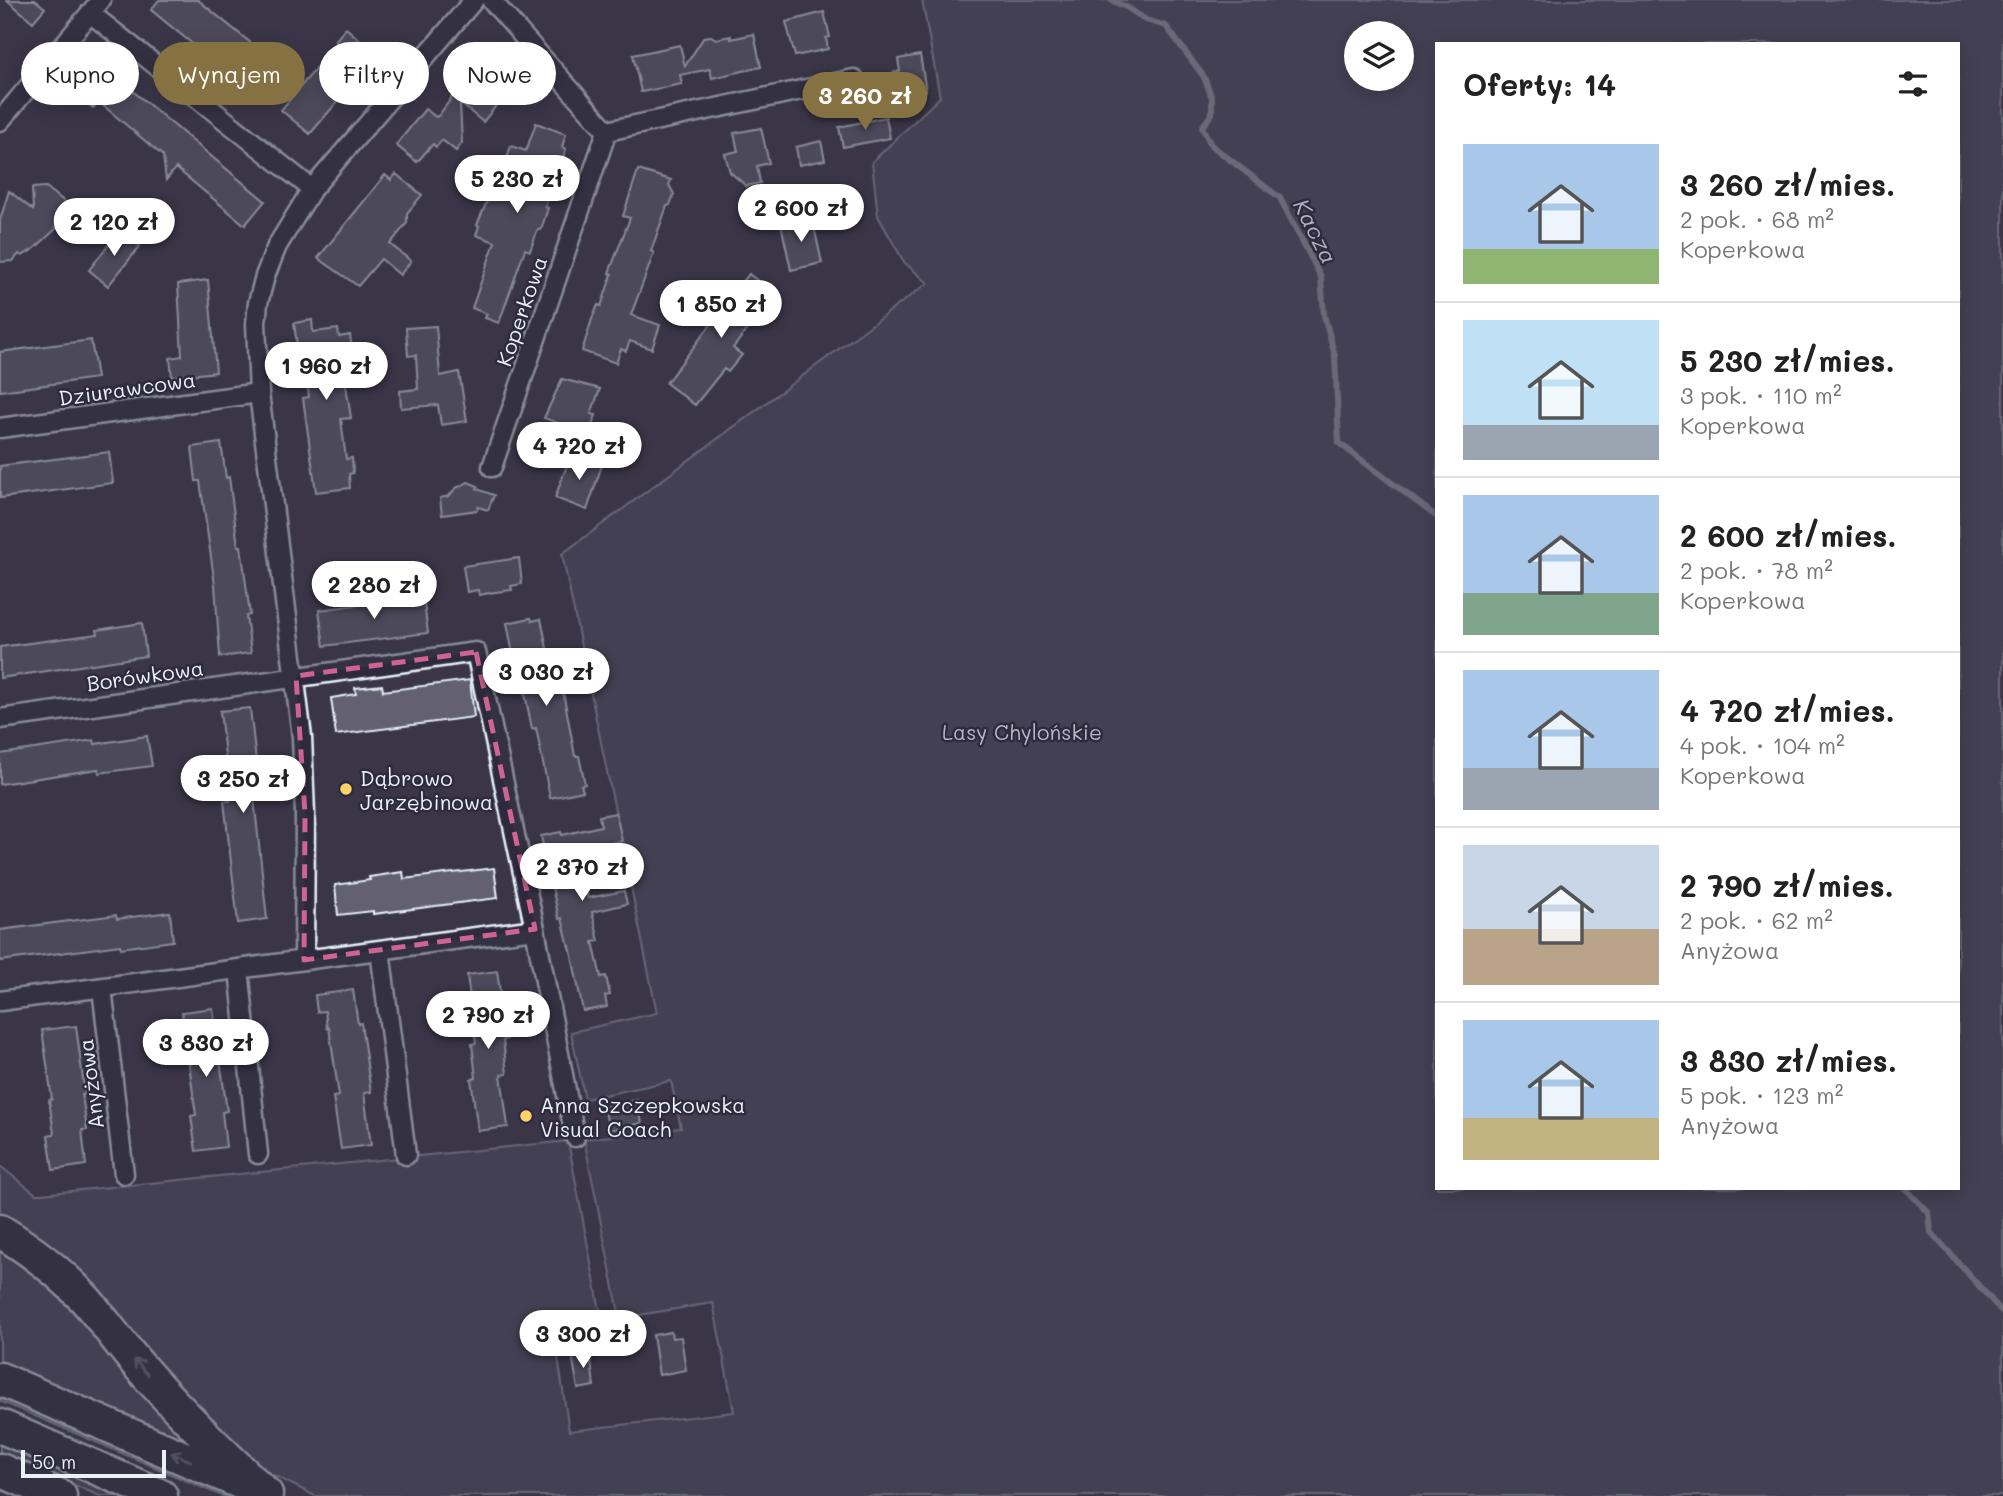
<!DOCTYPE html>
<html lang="pl">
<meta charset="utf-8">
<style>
:root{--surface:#fff;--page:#f2f2f2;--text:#222;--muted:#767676;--line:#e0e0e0;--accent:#857141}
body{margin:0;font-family:Mali,sans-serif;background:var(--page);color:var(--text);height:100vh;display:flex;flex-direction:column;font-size:26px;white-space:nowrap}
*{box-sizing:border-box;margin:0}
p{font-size:23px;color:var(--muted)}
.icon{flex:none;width:38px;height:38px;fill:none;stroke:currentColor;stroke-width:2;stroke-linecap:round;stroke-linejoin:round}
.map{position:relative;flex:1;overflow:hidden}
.panel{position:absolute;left:1435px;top:42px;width:525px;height:1148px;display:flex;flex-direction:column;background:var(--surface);border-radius:0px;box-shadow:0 4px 18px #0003}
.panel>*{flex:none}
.top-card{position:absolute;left:21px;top:42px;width:665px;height:63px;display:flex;gap:14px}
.fabs{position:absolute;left:1344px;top:21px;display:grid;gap:14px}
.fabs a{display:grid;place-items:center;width:70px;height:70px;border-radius:50%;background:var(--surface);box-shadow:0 4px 18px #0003;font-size:35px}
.scale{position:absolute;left:21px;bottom:18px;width:145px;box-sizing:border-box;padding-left:7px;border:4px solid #e8f1f8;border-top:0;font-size:19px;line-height:24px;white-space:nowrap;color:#e8f1f8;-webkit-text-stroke:5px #2f2a3d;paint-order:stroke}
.price{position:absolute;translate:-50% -60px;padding:0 16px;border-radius:24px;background:#fff;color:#222;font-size:23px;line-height:46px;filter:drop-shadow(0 2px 4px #0008)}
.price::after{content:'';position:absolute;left:50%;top:42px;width:21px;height:16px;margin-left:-10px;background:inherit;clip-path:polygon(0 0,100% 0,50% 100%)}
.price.current{background:var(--accent);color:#fff}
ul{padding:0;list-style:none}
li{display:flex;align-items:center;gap:21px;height:175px;padding:0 28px}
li+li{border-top:2px solid var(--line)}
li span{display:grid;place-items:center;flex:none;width:196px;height:140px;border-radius:0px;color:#555}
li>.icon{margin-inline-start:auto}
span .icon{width:84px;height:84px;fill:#fffc;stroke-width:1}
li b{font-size:30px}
h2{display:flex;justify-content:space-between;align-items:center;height:84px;padding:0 28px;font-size:30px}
.pill{padding:0 24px;border-radius:32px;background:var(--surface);box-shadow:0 4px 18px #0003;font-size:24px;line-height:63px}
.pill.current{background:var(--accent);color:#fff}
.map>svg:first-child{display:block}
</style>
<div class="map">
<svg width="2003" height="1496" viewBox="0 0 2003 1496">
<rect width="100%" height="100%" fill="#3a3648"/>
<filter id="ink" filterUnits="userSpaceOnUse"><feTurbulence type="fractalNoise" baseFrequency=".0143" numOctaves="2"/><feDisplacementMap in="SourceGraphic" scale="14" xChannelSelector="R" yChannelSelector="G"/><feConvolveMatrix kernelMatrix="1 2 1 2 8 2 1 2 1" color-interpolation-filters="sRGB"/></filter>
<g filter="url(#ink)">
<path fill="#504e5f" stroke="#9ca0ac" stroke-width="2" fill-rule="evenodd" d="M922,0H2003V1496H315L265,1471L234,1448L0,1216V1166L36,1194H41L568,1141L602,1321L554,1330L569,1431L734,1412L713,1303L620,1318L584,1139L681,1128L671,1081L585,1099L571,1032L657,1013L562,554L928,283L904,262L878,216L872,162L940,97ZM1356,33H1402V79H1356ZM1437,44H1958V1188H1437Z
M0,1246L49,1281L211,1455L0,1369Z
M0,1388L251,1496H222L0,1401Z
M0,1443L123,1496H100L0,1453Z"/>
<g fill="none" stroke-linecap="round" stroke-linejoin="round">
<path stroke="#a2a6b1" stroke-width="6" d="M1111,0L1128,8L1146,20L1166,26L1204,77L1212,98V114L1202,127L1211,145L1280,198L1321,277L1324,315L1335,356L1339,443L1437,517
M1905,1188L1929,1213L1931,1232L2003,1313"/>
</g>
<path fill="#636171" stroke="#e8f1f8" stroke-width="2" d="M7,0H35L45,8L33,22Z
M159,0H198L257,48L233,77L151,10Z
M824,12L830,37L826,38L828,49L795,56L786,22Z
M346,28L374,52L363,65L366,68L310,134L281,110L337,43L335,41Z
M754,34L761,67L712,78L710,69L680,75L682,84L641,92L633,55L680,45L685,66L704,37L711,36L716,39L731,36V39Z
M484,53L507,76L488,100L496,106L483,122L460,103L462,143L456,151L442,140L436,147L433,144L417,162L396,145L425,109L436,117L439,115Z
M920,55L926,91L896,97L891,73L900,71L898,59Z
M105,68L265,201L245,225L176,168L166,180L163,156L99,102L93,108L80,97Z
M886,117L890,138L843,147L839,127Z
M536,123L566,134L562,147L566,149L545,207L548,208L541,230L538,229L530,251L525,249L499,323L485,318L487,314L472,308L495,242L476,235L479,226L477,225L488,199L493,200L511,146L526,151Z
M761,128L769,163L757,166L760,183L746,186L730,172L725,154L738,151L734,133Z
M821,141L825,160L799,165L796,147Z
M638,170L671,180L669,185L674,194L670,205L667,206L651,251L654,253L631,315L660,325L652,349L630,341L626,351L621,349L616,363L582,351L593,316L598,305L601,306L612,274L609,273L630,218L623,216Z
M396,174L422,195L407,213V223L390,244L411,261L400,275L381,259L358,286L318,258L385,175L391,180Z
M46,187L66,203L60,211L61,219L55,227L57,228L34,249L22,256L19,254L13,261L0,262V220L9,191L33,210L32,188Z
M800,220L801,224L813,222L822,263L791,270L781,224Z
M119,231L140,246L108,286L89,270Z
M749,274L775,294L767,304L770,306L758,321L755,319L733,348L742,355L728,372L724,369L695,405L666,383L725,306L721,303L733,288L736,290Z
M208,280L216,372L172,377L170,358L182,356L178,284Z
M312,320L313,332L338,329L339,337L350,335L355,371L344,372L351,418L341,419L346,459L352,458L353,473L349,474L350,488L316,492L303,398L309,397L304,360L299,361L294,323Z
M436,326L440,376L459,372L467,421L441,425L438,405L401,408L400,391L418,389L416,355L408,356L406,328Z
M91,340L97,378L0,391V352Z
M562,379L600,389L591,414L596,415L587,439L556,428L558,423L544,418Z
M221,443L226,478L229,477L238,546H241L250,615L246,616L251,653L220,657L215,585L200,481H196L192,447Z
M109,452L113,483L0,498V466Z
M571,454L602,465L587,510L555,498Z
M468,482L478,486L477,489L494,495L488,510L478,507L477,510L442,515L440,498L449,496L456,488Z
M519,558L522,584L511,586L512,590L495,592L479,595L478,590L467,592L463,566Z
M423,596L428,633L324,646L319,610Z
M531,618L532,621L541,619L555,687L562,686L575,756H579L585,784L581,785L583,791L550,798L536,728L532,729L520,669L516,670L507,623Z
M142,623L146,656L0,678V647L98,634L97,630Z
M470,680L474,717L336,735L331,698L356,694L355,688L382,685L383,691Z
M250,708L260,797L254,798L267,919L238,923L224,801H230L220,711Z
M147,736L152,766L99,773L98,769L0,784V754L94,740L95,744Z
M616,813L622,841L577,850L588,898L624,891L627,904L592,912L599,941L593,942L601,977L606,976L610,995L605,996L607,1007L583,1011L570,946L569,947L562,918L559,919L541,836L561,832L562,835L601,826L599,816Z
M494,868L498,898L373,914V911L338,915L335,885L370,880L369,877L403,872L404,879Z
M170,912L173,941L121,948L120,945L0,961V930L116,915L117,919Z
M497,971L507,1039L503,1040L507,1074L501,1075L508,1127L478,1131L471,1079L476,1078L472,1044L476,1043L467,975Z
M353,990L358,1024L361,1023L371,1092L364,1093L371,1145L341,1149L333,1097L339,1096L329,1027L327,1028L325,1011L317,1012L315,995Z
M213,1008L227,1111L222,1112L226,1147L196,1151L191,1116L196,1115L182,1012Z
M76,1026L85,1095H82L87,1130H82L86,1165L53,1170L48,1135L54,1134L49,1100L52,1099L42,1030Z
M637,1100L642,1123L609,1130L604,1107Z
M671,1332L672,1338L681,1337L686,1370L659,1375L653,1335Z
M590,1352L594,1386L578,1389L572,1355Z"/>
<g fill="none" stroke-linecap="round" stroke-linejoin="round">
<defs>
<path id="minor" d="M491,0L607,131L492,467
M90,13L312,189
M0,121L101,0
M607,131L854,79
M0,428L259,393
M0,719L476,652L535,929L575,1137
M380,950L406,1155
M304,960L305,814L302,737L259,393L256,323L258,303L265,276L277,246L312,189L474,0
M239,969L258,1154
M102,988L124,1174
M0,1001L535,929"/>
<path id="motorway" d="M0,1231C31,1250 59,1271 84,1298C104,1320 121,1346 141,1368C180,1413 223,1454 266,1494
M0,1379L244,1484
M0,1426L161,1496
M0,1470L60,1496"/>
</defs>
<use href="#minor" stroke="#e8f1f8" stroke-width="23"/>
<use href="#motorway" stroke="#e8f1f8" stroke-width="37"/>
<use href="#minor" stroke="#2f2a3d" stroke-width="18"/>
<use href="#motorway" stroke="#2f2a3d" stroke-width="32"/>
</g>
<defs><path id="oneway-shaft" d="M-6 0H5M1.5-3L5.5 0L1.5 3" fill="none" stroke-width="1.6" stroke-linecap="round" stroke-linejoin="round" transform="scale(1.75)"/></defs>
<g stroke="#70707e">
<use href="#oneway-shaft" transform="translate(141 1367) rotate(-131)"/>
<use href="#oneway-shaft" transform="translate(181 1457) rotate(-157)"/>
</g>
</g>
<path d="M0 0H2003V1496H0ZM476,652L535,929L304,960L305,814L296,676Z" fill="#3a3648" fill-opacity=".55" fill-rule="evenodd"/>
<path fill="none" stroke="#cf6492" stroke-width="5" stroke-dasharray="14 9" stroke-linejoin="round" d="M476,652L535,929L304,960L305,814L296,676Z"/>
<g fill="#ffd166" stroke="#2f2a3d" stroke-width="2.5">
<circle cx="346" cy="789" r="7"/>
<circle cx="526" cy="1116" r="7"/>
</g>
<g text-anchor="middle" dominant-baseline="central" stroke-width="5" stroke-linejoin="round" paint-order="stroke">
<g font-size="21" fill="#e8f1f8" stroke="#2f2a3d">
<text transform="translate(521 311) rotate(-71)">Koperkowa</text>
<text transform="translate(127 388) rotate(-8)">Dziurawcowa</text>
<text transform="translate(145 675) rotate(-8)">Borówkowa</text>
<text transform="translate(90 1084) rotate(-97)">Anyżowa</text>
</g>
<g font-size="21" fill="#b3b8c2" stroke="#2f2a3d">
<text x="1022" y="731">Lasy Chylońskie</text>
</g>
<g font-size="21" fill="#e8f1f8" stroke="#2f2a3d" text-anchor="start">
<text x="360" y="777">Dąbrowo<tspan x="360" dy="24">Jarzębinowa</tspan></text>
<text x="540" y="1104">Anna Szczepkowska<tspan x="540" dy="24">Visual Coach</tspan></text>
</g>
<g font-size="23" font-style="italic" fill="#aeb2bd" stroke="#2f2a3d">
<text transform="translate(1316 231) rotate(63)">Kacza</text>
</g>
</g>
</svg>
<div class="fabs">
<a><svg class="icon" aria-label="layers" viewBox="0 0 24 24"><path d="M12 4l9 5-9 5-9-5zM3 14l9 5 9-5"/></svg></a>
</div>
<div class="scale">50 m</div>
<b class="price current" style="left:865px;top:132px">3 260 zł</b>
<b class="price" style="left:517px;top:215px">5 230 zł</b>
<b class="price" style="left:801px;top:244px">2 600 zł</b>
<b class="price" style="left:114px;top:258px">2 120 zł</b>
<b class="price" style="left:721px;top:340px">1 850 zł</b>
<b class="price" style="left:326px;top:402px">1 960 zł</b>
<b class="price" style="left:579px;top:482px">4 720 zł</b>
<b class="price" style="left:374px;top:621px">2 280 zł</b>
<b class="price" style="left:546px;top:708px">3 030 zł</b>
<b class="price" style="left:243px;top:815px">3 250 zł</b>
<b class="price" style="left:582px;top:903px">2 370 zł</b>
<b class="price" style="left:488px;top:1051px">2 790 zł</b>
<b class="price" style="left:206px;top:1079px">3 830 zł</b>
<b class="price" style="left:583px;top:1370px">3 300 zł</b>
<div class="top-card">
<a class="pill">Kupno</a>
<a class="pill current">Wynajem</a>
<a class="pill">Filtry</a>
<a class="pill">Nowe</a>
</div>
<section class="panel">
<h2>Oferty: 14<svg class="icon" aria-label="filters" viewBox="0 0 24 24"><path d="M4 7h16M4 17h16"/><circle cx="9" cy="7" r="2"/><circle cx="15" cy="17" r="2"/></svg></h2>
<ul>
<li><span style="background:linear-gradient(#a9c7e8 75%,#8fb573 0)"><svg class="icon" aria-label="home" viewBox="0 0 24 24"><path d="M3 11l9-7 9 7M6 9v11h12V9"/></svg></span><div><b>3 260 zł/mies.</b><p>2 pok. · 68 m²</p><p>Koperkowa</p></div></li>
<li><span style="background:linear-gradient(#bfe0f5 75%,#9aa5b1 0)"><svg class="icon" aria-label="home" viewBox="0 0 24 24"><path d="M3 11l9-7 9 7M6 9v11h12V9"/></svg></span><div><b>5 230 zł/mies.</b><p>3 pok. · 110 m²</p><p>Koperkowa</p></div></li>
<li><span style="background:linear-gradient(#a9c7e8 70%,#7fa58c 0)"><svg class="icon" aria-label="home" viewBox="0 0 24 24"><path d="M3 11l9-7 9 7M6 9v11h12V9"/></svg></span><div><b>2 600 zł/mies.</b><p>2 pok. · 78 m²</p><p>Koperkowa</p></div></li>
<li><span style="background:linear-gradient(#a9c7e8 70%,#9aa5b1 0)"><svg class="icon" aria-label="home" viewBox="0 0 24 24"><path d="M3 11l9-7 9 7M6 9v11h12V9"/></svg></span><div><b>4 720 zł/mies.</b><p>4 pok. · 104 m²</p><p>Koperkowa</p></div></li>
<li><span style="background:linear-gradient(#c9d6e8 60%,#b9a48a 0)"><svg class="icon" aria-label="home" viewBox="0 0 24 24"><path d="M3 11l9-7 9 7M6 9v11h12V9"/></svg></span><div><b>2 790 zł/mies.</b><p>2 pok. · 62 m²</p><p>Anyżowa</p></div></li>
<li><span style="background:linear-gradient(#a9c7e8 70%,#c2b280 0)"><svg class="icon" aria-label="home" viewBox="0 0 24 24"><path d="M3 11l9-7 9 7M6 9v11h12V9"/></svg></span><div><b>3 830 zł/mies.</b><p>5 pok. · 123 m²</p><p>Anyżowa</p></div></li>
</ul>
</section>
</div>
